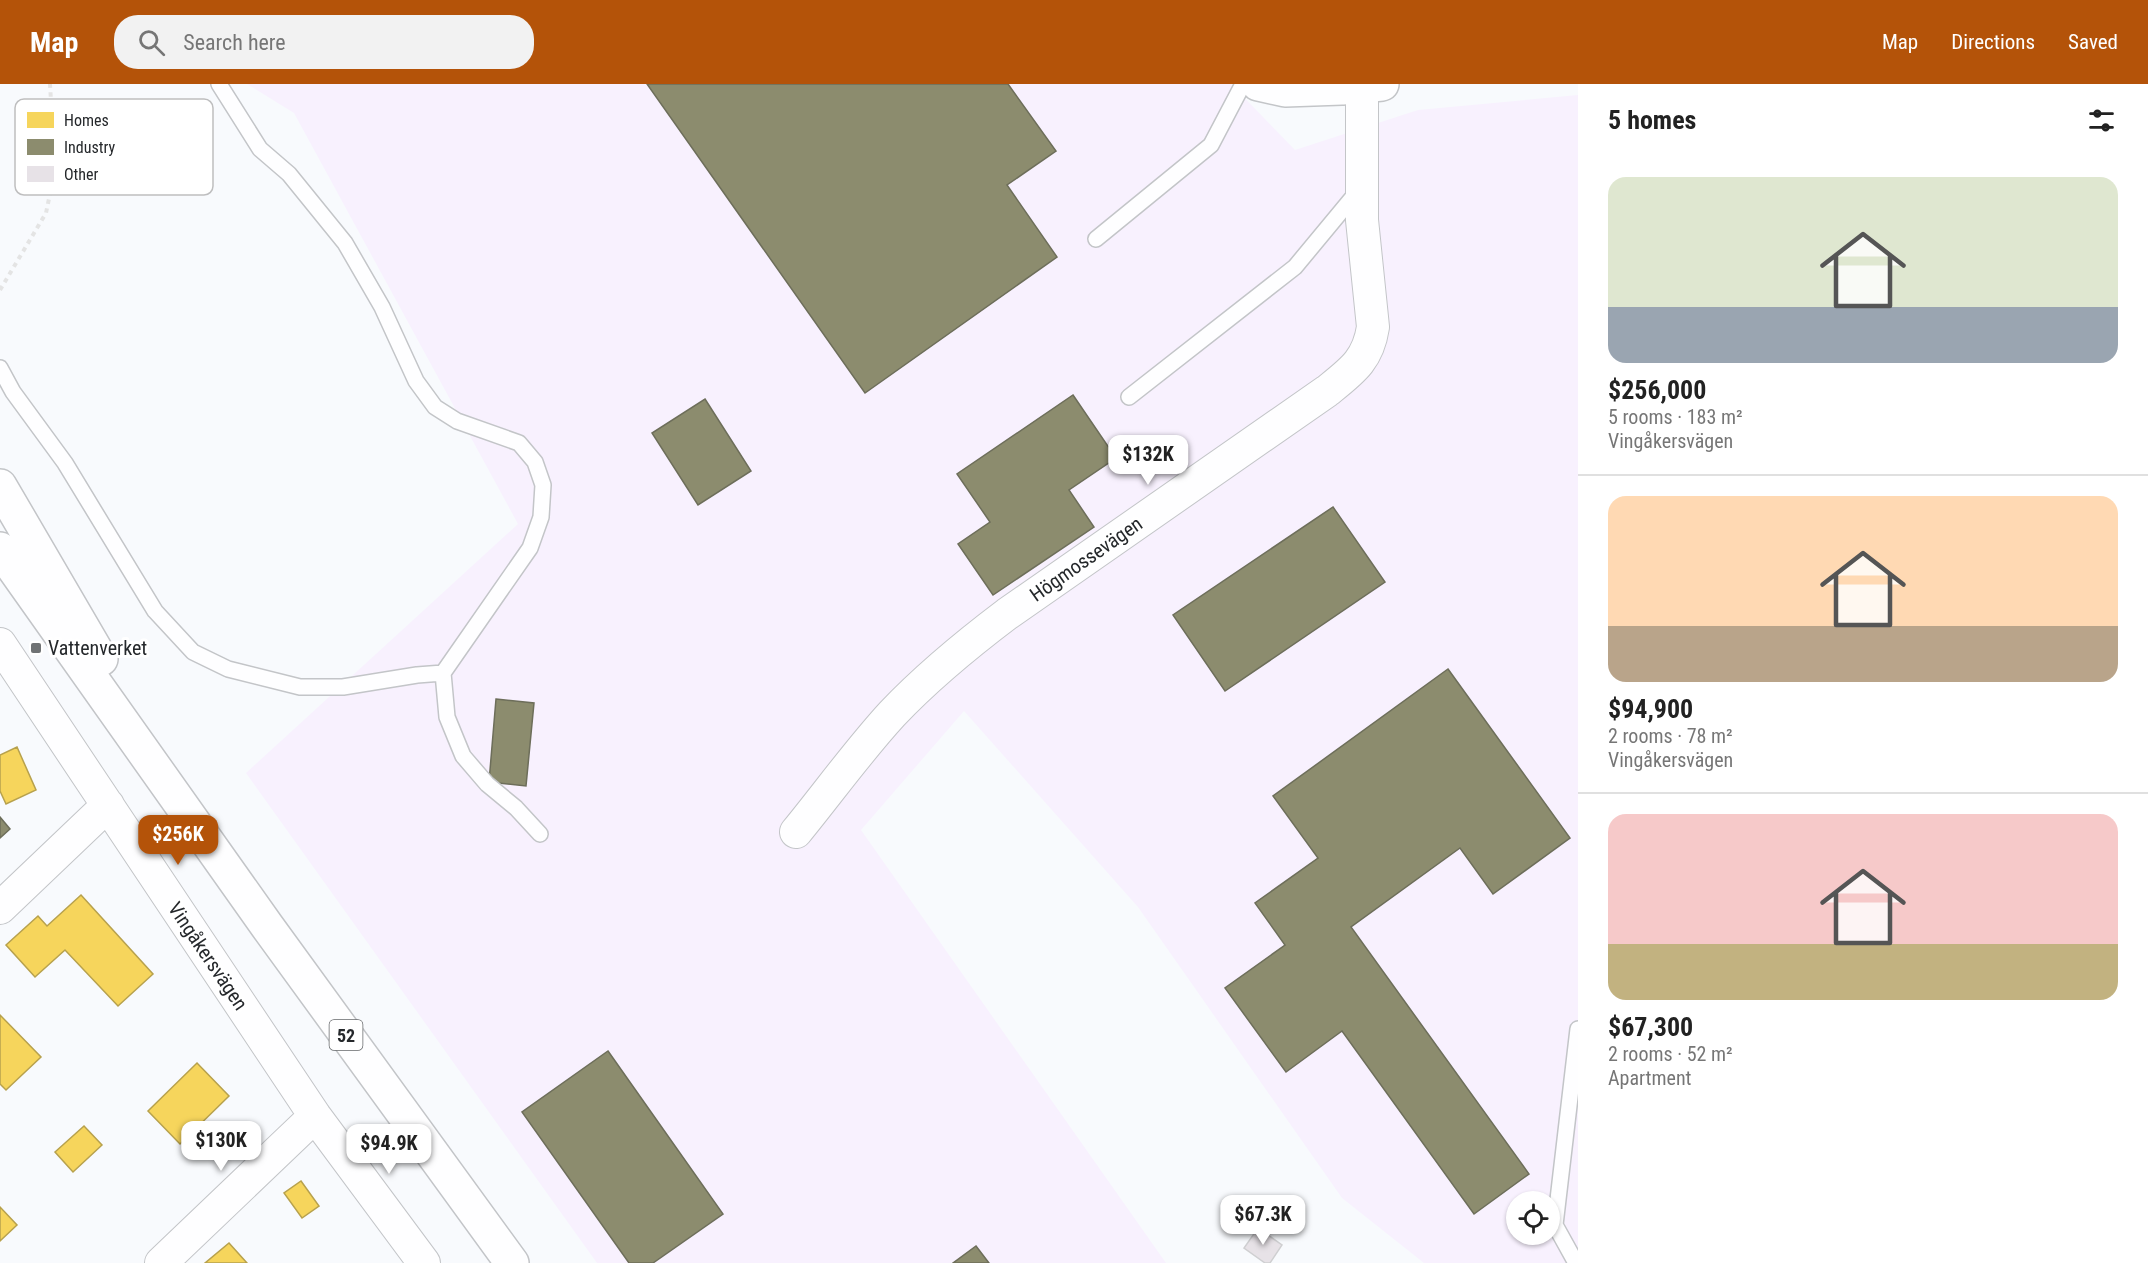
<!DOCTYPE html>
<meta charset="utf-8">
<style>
:root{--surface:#fff;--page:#f2f2f2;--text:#222;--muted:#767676;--line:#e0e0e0;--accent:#b45309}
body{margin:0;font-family:"Roboto Condensed",sans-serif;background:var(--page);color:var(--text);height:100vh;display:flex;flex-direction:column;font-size:22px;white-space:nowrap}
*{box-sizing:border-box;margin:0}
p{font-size:20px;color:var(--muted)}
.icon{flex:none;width:33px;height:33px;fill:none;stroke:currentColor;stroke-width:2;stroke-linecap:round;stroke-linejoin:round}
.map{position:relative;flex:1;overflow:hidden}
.side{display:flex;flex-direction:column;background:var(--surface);width:570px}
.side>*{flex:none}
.tools{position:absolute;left:1506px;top:1107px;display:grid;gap:12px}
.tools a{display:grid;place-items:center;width:54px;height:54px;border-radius:50%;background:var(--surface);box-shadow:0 2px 4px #0004;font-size:30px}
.price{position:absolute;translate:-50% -51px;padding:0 14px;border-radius:12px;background:#fff;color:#222;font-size:20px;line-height:39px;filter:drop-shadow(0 2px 3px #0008)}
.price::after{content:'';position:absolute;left:50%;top:36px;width:18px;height:14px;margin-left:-9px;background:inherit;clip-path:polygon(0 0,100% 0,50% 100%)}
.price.selected{background:var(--accent);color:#fff}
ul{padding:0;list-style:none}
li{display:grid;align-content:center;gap:12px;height:318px;padding:0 30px}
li+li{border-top:2px solid var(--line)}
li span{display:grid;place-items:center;height:186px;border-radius:18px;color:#555}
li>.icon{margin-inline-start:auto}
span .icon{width:108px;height:108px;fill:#fffc;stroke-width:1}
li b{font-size:26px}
h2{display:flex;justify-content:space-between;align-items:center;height:72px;padding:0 30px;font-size:26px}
header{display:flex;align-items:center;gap:36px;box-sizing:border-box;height:84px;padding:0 30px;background:var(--accent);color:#fff}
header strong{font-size:28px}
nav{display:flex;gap:33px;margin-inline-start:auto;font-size:21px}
.search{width:420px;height:54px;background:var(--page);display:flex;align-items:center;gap:15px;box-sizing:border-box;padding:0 21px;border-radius:24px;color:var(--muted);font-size:22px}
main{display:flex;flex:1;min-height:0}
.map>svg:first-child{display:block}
</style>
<header>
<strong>Map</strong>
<div class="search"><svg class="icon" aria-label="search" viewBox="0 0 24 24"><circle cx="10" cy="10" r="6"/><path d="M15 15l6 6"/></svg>Search here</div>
<nav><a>Map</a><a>Directions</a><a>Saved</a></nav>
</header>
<main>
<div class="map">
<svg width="1578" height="1179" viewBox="0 0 1578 1179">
<rect width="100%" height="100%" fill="#f8fafd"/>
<path fill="#f8f1fe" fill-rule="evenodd" d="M247,0H1231L1295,66L1418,26L1578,11V1179H1424L1342,1114L1138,823L964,627L861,746L1166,1179H597L246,689L518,440L294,29ZM1516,1118H1550V1150H1516Z"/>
<path fill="#f6d55c" stroke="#b7a14d" stroke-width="1.5" d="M17,663L36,706L6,720L0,707V671Z
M81,811L153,890L118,922L65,866L35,893L6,861L38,832L47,842Z
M0,931L41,973L6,1006L0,1000Z
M197,979L229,1012L180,1060L148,1027Z
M84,1042L102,1061L73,1088L55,1068Z
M301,1097L319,1122L302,1134L284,1109Z
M0,1123L17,1141L0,1157Z
M229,1159L247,1179H205Z"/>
<path fill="#8c8c6e" stroke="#6d6e5a" stroke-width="1.5" d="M647,0H1008L1056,67L1007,101L1057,173L865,309Z
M1073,311L1116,374L1069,406L1094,443L993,511L958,460L990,438L957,390Z
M705,315L751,387L698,421L652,349Z
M1333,423L1385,498L1225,607L1173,531Z
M1448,585L1570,754L1493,810L1460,764L1351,843L1529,1090L1474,1130L1342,947L1286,988L1225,904L1285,861L1255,819L1318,774L1273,712Z
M496,615L534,619L526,702L489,698Z
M0,733L10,745L0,754Z
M608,967L723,1130L653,1179H629L522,1028Z
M976,1162L989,1179H953Z"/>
<path fill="#e7e2e7" stroke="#cfcfd1" stroke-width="1.5" d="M1258,1144L1282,1161L1270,1179H1265L1244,1164Z"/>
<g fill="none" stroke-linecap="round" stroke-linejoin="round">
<defs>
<path id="service" d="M219,0L260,65L289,90L345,159L382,223L416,297L435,323L457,337L519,359L535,378L543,401L541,433L530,464L443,589L447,633L463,672L487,700L516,724L540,750
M1096,155L1211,61L1243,0
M0,284L13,308L65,379L155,527L193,568L228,585L300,603H343L417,591L443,589
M1129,313L1295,183L1358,107
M1576,1179L1555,1141L1578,945"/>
<path id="minor" d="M0,560L315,1032L424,1179
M796,748C828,709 858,667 892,630C927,593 966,561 1007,530L1327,307C1352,287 1368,276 1373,243L1362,136V2
M0,824L108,721
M161,1179L315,1032"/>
<path id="tertiary" d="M1258,0L1285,6L1342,4L1382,0"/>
<path id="primary" d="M0,402L101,575
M0,465L267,842L512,1179"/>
</defs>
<use href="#service" stroke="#c3c5c8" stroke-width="18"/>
<use href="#minor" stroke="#c3c5c8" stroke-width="34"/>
<use href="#tertiary" stroke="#c3c5c8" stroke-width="36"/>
<use href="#primary" stroke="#c3c5c8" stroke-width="36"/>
<path stroke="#e4e4e4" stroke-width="4" stroke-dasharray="4.5 4.5" stroke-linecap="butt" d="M0,206L46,129L55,86L50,0"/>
<use href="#service" stroke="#fefeff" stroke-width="15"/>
<use href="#minor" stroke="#fefeff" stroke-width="32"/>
<use href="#tertiary" stroke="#fefeff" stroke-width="33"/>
<use href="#primary" stroke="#fefeff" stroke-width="33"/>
</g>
<rect fill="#6f7274" stroke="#fff" stroke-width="2" x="30" y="558" width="12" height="12" rx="3"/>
<g text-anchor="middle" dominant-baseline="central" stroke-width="6" stroke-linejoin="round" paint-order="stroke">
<rect fill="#fff" stroke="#66686b" stroke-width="1.5" x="329.5" y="936" width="33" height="30" rx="4.5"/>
<g font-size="18" font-weight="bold" fill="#25282b">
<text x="346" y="951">52</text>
</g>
<g font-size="20" fill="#25282b" stroke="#fff">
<text transform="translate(1086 475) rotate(-35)">Högmossevägen</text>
<text transform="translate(208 872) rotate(56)">Vingåkersvägen</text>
</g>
<g font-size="20" fill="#25282b" stroke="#fff" text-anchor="start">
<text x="48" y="564">Vattenverket</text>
</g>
</g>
<rect x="15" y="15" width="198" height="96" rx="9" fill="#fff" stroke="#bebebf" stroke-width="1.5"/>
<rect x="27" y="28" width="27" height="16" fill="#f6d55c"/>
<rect x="27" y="55" width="27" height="16" fill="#8c8c6e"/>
<rect x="27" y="82" width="27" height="16" fill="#e7e2e7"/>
<g font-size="16" fill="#25282b">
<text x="64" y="42">Homes</text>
<text x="64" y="69">Industry</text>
<text x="64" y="96">Other</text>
</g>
</svg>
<div class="tools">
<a><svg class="icon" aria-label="locate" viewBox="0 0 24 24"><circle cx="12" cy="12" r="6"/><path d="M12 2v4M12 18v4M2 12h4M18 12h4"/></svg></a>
</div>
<b class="price" style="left:1148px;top:402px">$132K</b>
<b class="price selected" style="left:178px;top:782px">$256K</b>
<b class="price" style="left:221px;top:1088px">$130K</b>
<b class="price" style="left:389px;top:1091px">$94.9K</b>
<b class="price" style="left:1263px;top:1162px">$67.3K</b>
</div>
<section class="side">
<h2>5 homes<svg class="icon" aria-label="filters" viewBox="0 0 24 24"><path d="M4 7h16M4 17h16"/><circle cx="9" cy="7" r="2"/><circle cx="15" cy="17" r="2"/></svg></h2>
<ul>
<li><span style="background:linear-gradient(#dfe7d0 70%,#9aa5b1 0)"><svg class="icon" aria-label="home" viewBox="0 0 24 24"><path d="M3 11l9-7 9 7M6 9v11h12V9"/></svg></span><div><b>$256,000</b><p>5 rooms · 183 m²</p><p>Vingåkersvägen</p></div></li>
<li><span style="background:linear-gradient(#ffd9b3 70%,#b9a48a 0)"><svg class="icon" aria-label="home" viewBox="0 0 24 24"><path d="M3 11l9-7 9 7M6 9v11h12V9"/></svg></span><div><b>$94,900</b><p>2 rooms · 78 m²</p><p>Vingåkersvägen</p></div></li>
<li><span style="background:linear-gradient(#f6c9c9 70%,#c2b280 0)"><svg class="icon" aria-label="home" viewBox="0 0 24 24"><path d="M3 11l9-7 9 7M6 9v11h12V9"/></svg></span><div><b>$67,300</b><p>2 rooms · 52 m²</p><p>Apartment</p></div></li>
</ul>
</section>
</main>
